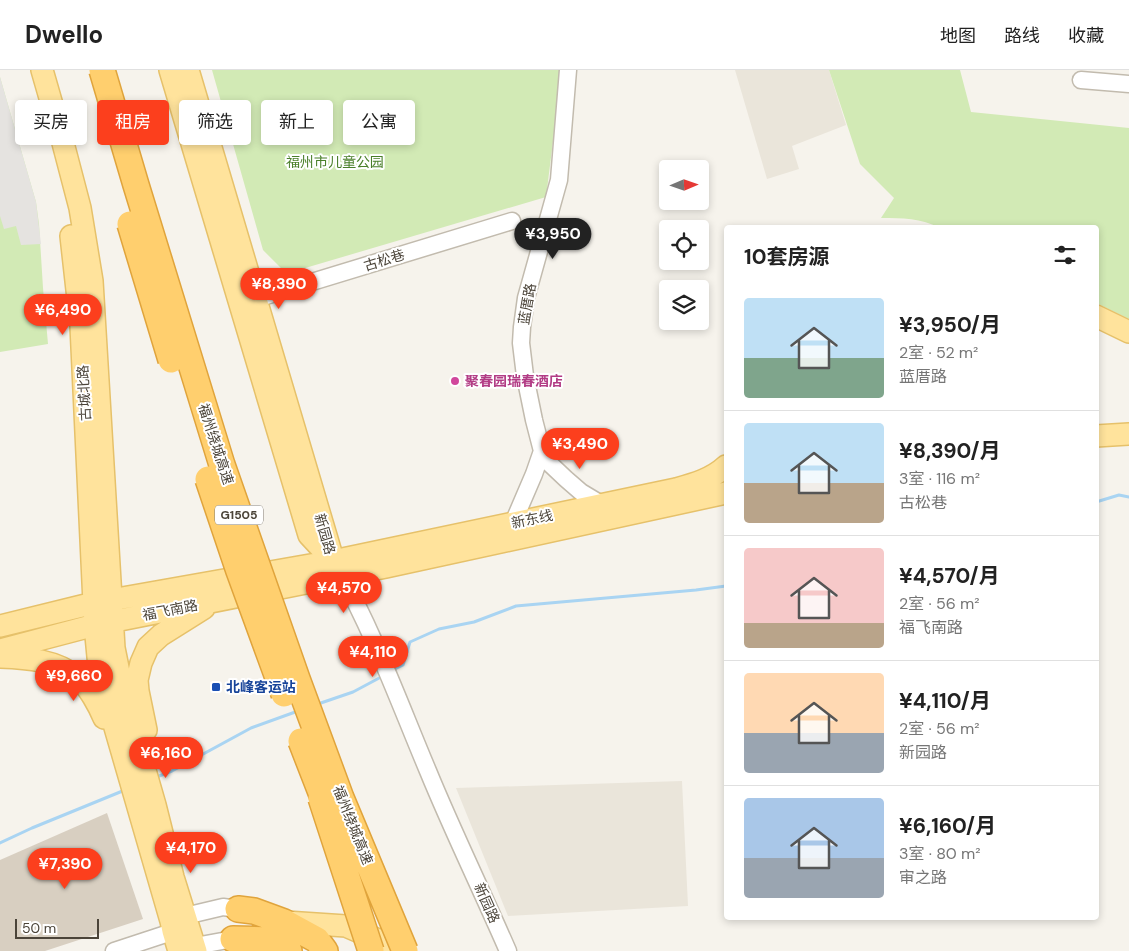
<!DOCTYPE html>
<html lang="zh">
<meta charset="utf-8">
<style>
:root{--surface:#fff;--page:#f6f6f6;--text:#222;--muted:#767676;--line:#e0e0e0;--accent:#fc3f1d}
body{margin:0;font-family:"DM Sans","Noto Sans SC",sans-serif;background:var(--page);color:var(--text);height:100vh;display:flex;flex-direction:column;font-size:19px;white-space:nowrap}
*{box-sizing:border-box;margin:0}
p{font-size:16px;color:var(--muted)}
.icon{flex:none;width:28px;height:28px;fill:none;stroke:currentColor;stroke-width:2;stroke-linecap:round;stroke-linejoin:round}
.map{position:relative;flex:1;overflow:hidden}
.sheet{position:absolute;left:724px;top:155px;width:375px;height:695px;display:flex;flex-direction:column;background:var(--surface);border-radius:5px;box-shadow:0 2px 8px #0003}
.sheet>*{flex:none}
.hud{position:absolute;left:15px;top:30px;width:475px;height:45px;display:flex;gap:10px}
.needle{width:32px;rotate:88deg}
.buttons{position:absolute;left:659px;top:90px;display:grid;gap:10px}
.buttons a{display:grid;place-items:center;width:50px;height:50px;border-radius:5px;background:var(--surface);box-shadow:0 2px 8px #0003;font-size:25px}
.scale{position:absolute;left:15px;bottom:12px;width:84px;box-sizing:border-box;padding-left:5px;border:2px solid #4b4439;border-top:0;font-size:14px;line-height:18px;white-space:nowrap;color:#4b4439;-webkit-text-stroke:4px #fff;paint-order:stroke}
.price{position:absolute;translate:-50% -42px;padding:0 11px;border-radius:18px;background:var(--accent);color:#fff;font-size:16px;line-height:32px;filter:drop-shadow(0 1px 2px #0008)}
.price::after{content:'';position:absolute;left:50%;top:30px;width:15px;height:11px;margin-left:-8px;background:inherit;clip-path:polygon(0 0,100% 0,50% 100%)}
.price.current{background:#222;color:#fff}
ul{padding:0;list-style:none}
li{display:flex;align-items:center;gap:15px;height:125px;padding:0 20px}
li+li{border-top:1px solid var(--line)}
li span{display:grid;place-items:center;flex:none;width:140px;height:100px;border-radius:5px;color:#555}
li>.icon{margin-inline-start:auto}
span .icon{width:60px;height:60px;fill:#fffc;stroke-width:1}
li b{font-size:21px}
h2{display:flex;justify-content:space-between;align-items:center;height:60px;padding:0 20px;font-size:21px}
.chip{padding:0 18px;border-radius:5px;background:var(--surface);box-shadow:0 2px 8px #0003;font-size:18px;line-height:45px}
.chip.current{background:var(--accent);color:#fff}
header{display:flex;align-items:center;gap:30px;box-sizing:border-box;height:70px;padding:0 25px;background:var(--surface);border-bottom:1px solid var(--line)}
header strong{font-size:24px}
nav{display:flex;gap:28px;margin-inline-start:auto;font-size:18px}
.map>svg:first-child{display:block}
</style>
<header>
<strong>Dwello</strong>
<nav><a>地图</a><a>路线</a><a>收藏</a></nav>
</header>
<div class="map">
<svg width="1129" height="881" viewBox="0 0 1129 881">
<rect width="100%" height="100%" fill="#f6f3ec"/>
<path fill="#eae5da" d="M735,0H829L846,55L792,76L799,99L767,109Z
M682,711L688,836L508,846L456,718Z"/>
<path fill="#d2eab5" d="M212,0H562L546,127L295,201L284,200L281,198L263,180Z
M829,0H960L971,42L1129,58V249L1096,233V158H940C921,148 902,148 881,148L894,128L860,94Z
M0,7L36,132L39,154L43,218L48,274L0,282Z"/>
<path fill="#e5e3e0" d="M0,7L36,132L41,174L21,175L16,156L4,159L0,146Z"/>
<g fill="none" stroke-linecap="round" stroke-linejoin="round">
<path stroke="#a9d4f2" stroke-width="3" d="M1096,432L1119,425L1129,427
M393,600L403,595L410,572L439,559L474,552L516,536L696,520L726,516
M315,635L353,622L383,606
M154,708L172,701L251,658L298,641
M0,773L32,758L125,720"/>
</g>
<path fill="#d8cfc1" d="M107,743L143,849L45,881H0V790Z"/>
<g fill="none" stroke-linecap="round" stroke-linejoin="round">
<defs>
<path id="minor" d="M568,0L559,110L526,228L522,257L521,273L525,306L534,350L542,381L548,392L566,409L581,422L601,434
M1081,10L1129,14
M256,229L512,151
M513,453L534,404L542,381
M337,497C374,563 399,632 428,701C453,762 482,821 508,881
M175,850L185,846L223,837L238,839
M183,879L195,876L233,869
M114,881L184,858"/>
<path id="major" d="M42,0L63,73L80,138L92,211L114,578L124,627L155,735L173,807L196,881
M170,0L309,465L333,491
M188,0L332,486
M71,166L81,256L95,555L99,597L105,623L171,851L173,861L179,881
M1096,246L1129,262
M1096,366L1129,364
M0,556L94,533L333,491L676,419C694,414 712,409 726,396
M0,580L95,555L386,497L726,423
M0,587C27,588 57,590 78,608C89,617 99,636 104,648
M146,660L138,621L137,610L141,593L148,577L161,565L204,538
M286,852L346,856L392,876L400,881"/>
<path id="highway" d="M238,839L254,841L284,852L317,870L325,881
M233,869L273,870L289,881"/>
</defs>
<use href="#minor" stroke="#c2bbae" stroke-width="19"/>
<use href="#major" stroke="#e6c16a" stroke-width="24"/>
<use href="#highway" stroke="#e0a43c" stroke-width="28"/>
<use href="#minor" stroke="#fff" stroke-width="16"/>
<use href="#major" stroke="#ffe39c" stroke-width="21"/>
<use href="#highway" stroke="#ffcf6e" stroke-width="25"/>
<defs>
<path id="highway-bridge" d="M102,0L136,115L222,395L297,609L341,728L405,881
M130,154L171,290
M208,409L239,501L284,624
M301,671L329,743
M321,728L371,881"/>
</defs>
<use href="#highway-bridge" stroke="#e0a43c" stroke-width="28" stroke-linecap="butt"/>
<use href="#highway-bridge" stroke="#ffcf6e" stroke-width="25"/>
</g>
<circle fill="#d1479c" stroke="#fff" stroke-width="2" cx="455" cy="311" r="5"/>
<rect fill="#1a4fb4" stroke="#fff" stroke-width="2" x="211" y="612" width="10" height="10" rx="2.5"/>
<g text-anchor="middle" dominant-baseline="central" stroke-width="4" stroke-linejoin="round" paint-order="stroke">
<rect fill="#fff" stroke="#817c74" stroke-width="1" x="215" y="435.5" width="48" height="19" rx="4"/>
<g font-size="12" font-weight="bold" fill="#4b4439">
<text x="239" y="445">G1505</text>
</g>
<g font-size="14" fill="#4a7f2a" stroke="#fff">
<text x="335" y="92">福州市儿童公园</text>
</g>
<g font-size="14" fill="#4b4439" stroke="#fff">
<text transform="translate(384 190) rotate(-17)">古松巷</text>
<text transform="translate(527 234) rotate(-80)">蓝厝路</text>
<text transform="translate(84 323) rotate(-93)">古城北路</text>
<text transform="translate(216 374) rotate(72)">福州绕城高速</text>
<text transform="translate(532 449) rotate(-12)">新东线</text>
<text transform="translate(325 464) rotate(74)">新园路</text>
<text transform="translate(170 540) rotate(-11)">福飞南路</text>
<text transform="translate(353 755) rotate(68)">福州绕城高速</text>
<text transform="translate(487 833) rotate(66)">新园路</text>
</g>
<g font-size="14" font-weight="bold" fill="#b23c85" stroke="#fff" text-anchor="start">
<text x="465" y="311">聚春园瑞春酒店</text>
</g>
<g font-size="14" font-weight="bold" fill="#164399" stroke="#fff" text-anchor="start">
<text x="226" y="617">北峰客运站</text>
</g>
</g>
</svg>
<div class="buttons">
<a><svg class="needle" viewBox="-14 -14 28 28"><path d="M0-13l5 13h-10z" fill="#e53935"/><path d="M0 13l5-13h-10z" fill="#767676"/></svg></a>
<a><svg class="icon" aria-label="locate" viewBox="0 0 24 24"><circle cx="12" cy="12" r="6"/><path d="M12 2v4M12 18v4M2 12h4M18 12h4"/></svg></a>
<a><svg class="icon" aria-label="layers" viewBox="0 0 24 24"><path d="M12 4l9 5-9 5-9-5zM3 14l9 5 9-5"/></svg></a>
</div>
<div class="scale">50 m</div>
<b class="price current" style="left:553px;top:190px">¥3,950</b>
<b class="price" style="left:279px;top:240px">¥8,390</b>
<b class="price" style="left:63px;top:266px">¥6,490</b>
<b class="price" style="left:580px;top:400px">¥3,490</b>
<b class="price" style="left:344px;top:544px">¥4,570</b>
<b class="price" style="left:373px;top:608px">¥4,110</b>
<b class="price" style="left:74px;top:632px">¥9,660</b>
<b class="price" style="left:166px;top:709px">¥6,160</b>
<b class="price" style="left:191px;top:804px">¥4,170</b>
<b class="price" style="left:65px;top:820px">¥7,390</b>
<div class="hud">
<a class="chip">买房</a>
<a class="chip current">租房</a>
<a class="chip">筛选</a>
<a class="chip">新上</a>
<a class="chip">公寓</a>
</div>
<section class="sheet">
<h2>10套房源<svg class="icon" aria-label="filters" viewBox="0 0 24 24"><path d="M4 7h16M4 17h16"/><circle cx="9" cy="7" r="2"/><circle cx="15" cy="17" r="2"/></svg></h2>
<ul>
<li><span style="background:linear-gradient(#bfe0f5 60%,#7fa58c 0)"><svg class="icon" aria-label="home" viewBox="0 0 24 24"><path d="M3 11l9-7 9 7M6 9v11h12V9"/></svg></span><div><b>¥3,950/月</b><p>2室 · 52 m²</p><p>蓝厝路</p></div></li>
<li><span style="background:linear-gradient(#bfe0f5 60%,#b9a48a 0)"><svg class="icon" aria-label="home" viewBox="0 0 24 24"><path d="M3 11l9-7 9 7M6 9v11h12V9"/></svg></span><div><b>¥8,390/月</b><p>3室 · 116 m²</p><p>古松巷</p></div></li>
<li><span style="background:linear-gradient(#f6c9c9 75%,#b9a48a 0)"><svg class="icon" aria-label="home" viewBox="0 0 24 24"><path d="M3 11l9-7 9 7M6 9v11h12V9"/></svg></span><div><b>¥4,570/月</b><p>2室 · 56 m²</p><p>福飞南路</p></div></li>
<li><span style="background:linear-gradient(#ffd9b3 60%,#9aa5b1 0)"><svg class="icon" aria-label="home" viewBox="0 0 24 24"><path d="M3 11l9-7 9 7M6 9v11h12V9"/></svg></span><div><b>¥4,110/月</b><p>2室 · 56 m²</p><p>新园路</p></div></li>
<li><span style="background:linear-gradient(#a9c7e8 60%,#9aa5b1 0)"><svg class="icon" aria-label="home" viewBox="0 0 24 24"><path d="M3 11l9-7 9 7M6 9v11h12V9"/></svg></span><div><b>¥6,160/月</b><p>3室 · 80 m²</p><p>审之路</p></div></li>
</ul>
</section>
</div>
